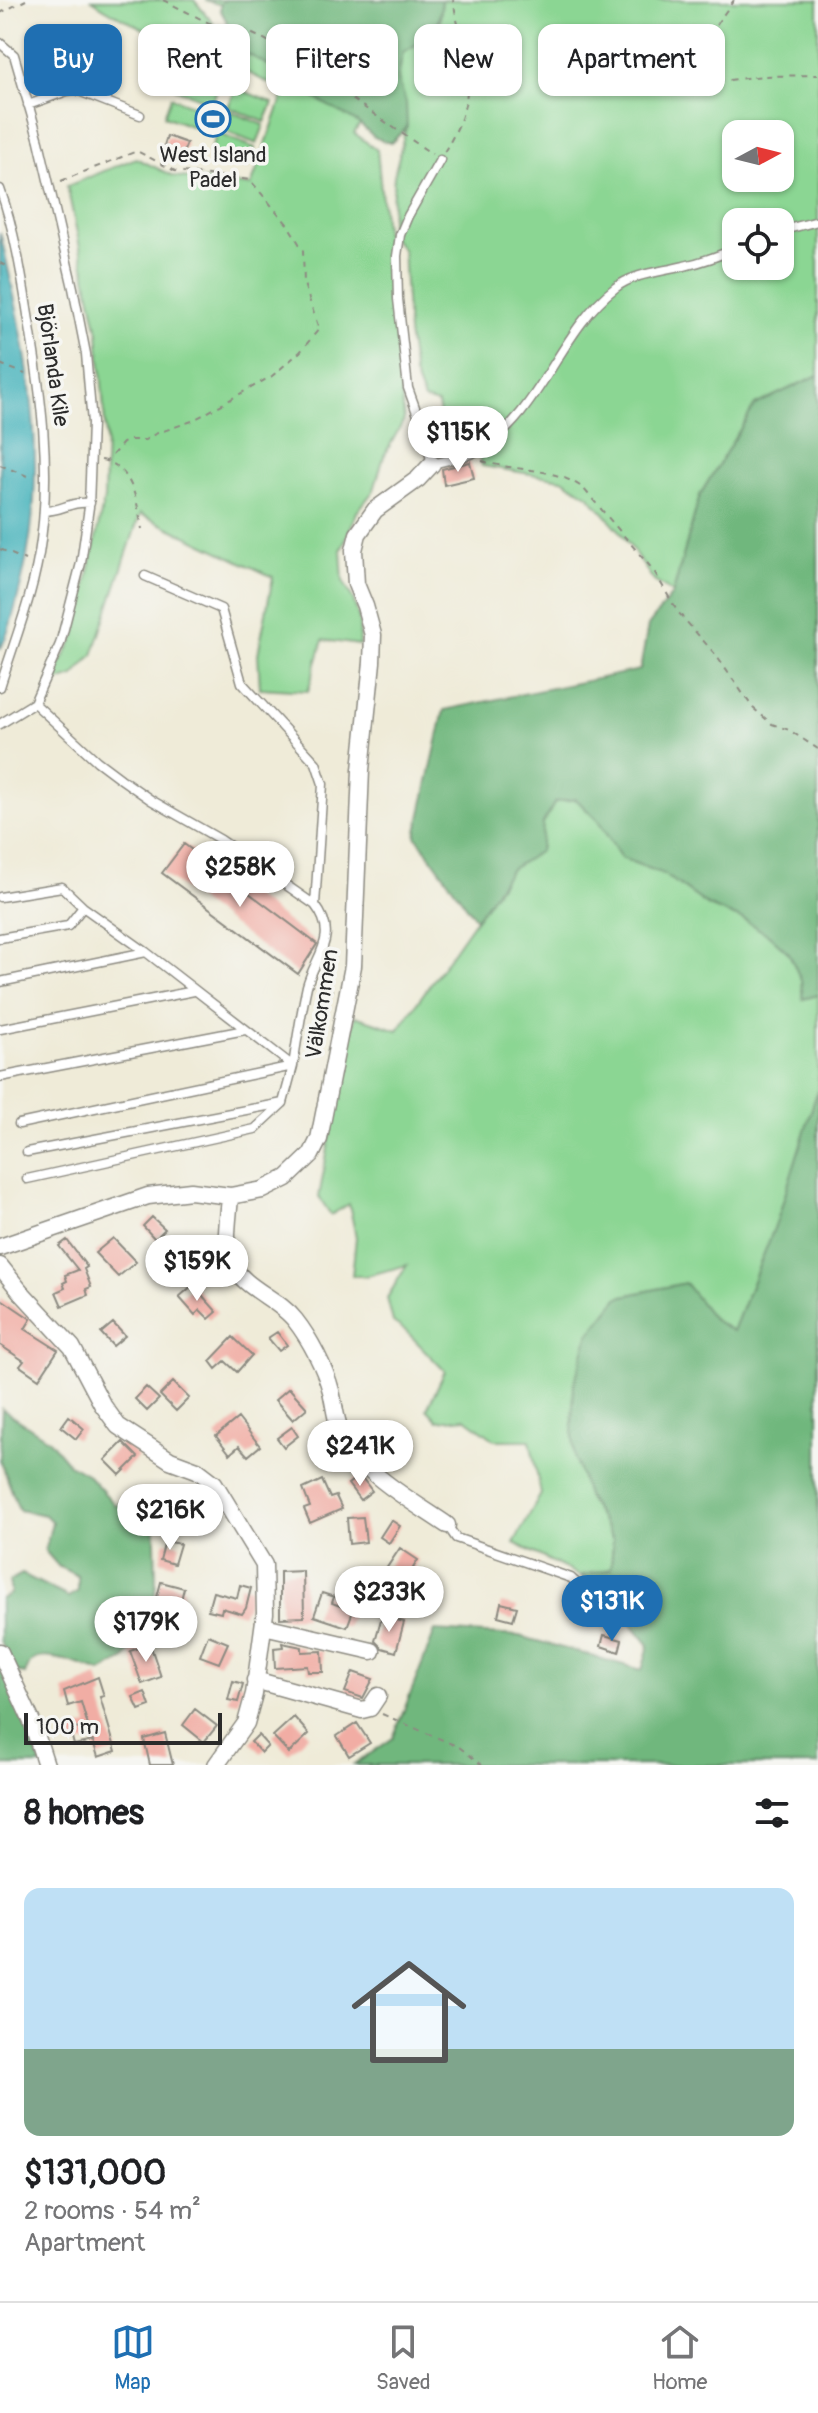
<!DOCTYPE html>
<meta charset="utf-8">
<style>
:root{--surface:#fff;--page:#f6f6f6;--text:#202124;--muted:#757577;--line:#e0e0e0;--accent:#1f6fb2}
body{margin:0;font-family:Pangolin,sans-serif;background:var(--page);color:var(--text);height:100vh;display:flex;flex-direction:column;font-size:30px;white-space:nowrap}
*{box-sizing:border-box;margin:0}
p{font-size:26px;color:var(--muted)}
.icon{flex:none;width:44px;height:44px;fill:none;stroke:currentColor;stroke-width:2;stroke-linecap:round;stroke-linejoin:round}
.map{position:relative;height:1765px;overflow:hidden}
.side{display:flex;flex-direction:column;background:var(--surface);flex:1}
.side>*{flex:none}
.hud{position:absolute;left:24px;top:24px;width:770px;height:72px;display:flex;gap:16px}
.needle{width:52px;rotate:83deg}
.tools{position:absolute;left:722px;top:120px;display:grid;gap:16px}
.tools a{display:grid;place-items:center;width:72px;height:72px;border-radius:16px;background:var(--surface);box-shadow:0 2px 6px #0004;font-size:40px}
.scale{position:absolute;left:24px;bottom:20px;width:198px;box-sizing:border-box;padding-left:8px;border:4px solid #2b2b2b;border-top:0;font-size:22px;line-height:28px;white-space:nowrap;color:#2b2b2b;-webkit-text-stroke:6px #f6f6f2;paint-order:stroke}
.price{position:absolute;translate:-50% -68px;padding:0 18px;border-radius:28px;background:#fff;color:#222;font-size:26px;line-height:52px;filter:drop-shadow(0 2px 4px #0008)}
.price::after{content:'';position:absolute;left:50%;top:48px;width:24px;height:18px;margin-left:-12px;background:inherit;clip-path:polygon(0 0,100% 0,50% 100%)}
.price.on{background:var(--accent);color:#fff}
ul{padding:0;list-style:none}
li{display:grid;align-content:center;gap:16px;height:424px;padding:0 24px}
li span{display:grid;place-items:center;height:248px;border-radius:16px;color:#555}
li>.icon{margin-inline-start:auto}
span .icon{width:144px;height:144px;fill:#fffc;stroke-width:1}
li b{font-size:34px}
h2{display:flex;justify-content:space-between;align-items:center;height:96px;padding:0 24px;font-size:34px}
.tag{padding:0 28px;border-radius:16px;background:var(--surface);box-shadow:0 2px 6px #0004;font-size:28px;line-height:72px}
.tag.on{background:var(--accent);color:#fff}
.tabs{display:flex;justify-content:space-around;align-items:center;height:112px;border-top:2px solid var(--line);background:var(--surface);font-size:22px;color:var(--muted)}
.tabs a{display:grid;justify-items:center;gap:4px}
.tabs .on{color:var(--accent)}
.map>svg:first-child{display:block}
</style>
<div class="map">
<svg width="818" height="1765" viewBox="0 0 818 1765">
<rect width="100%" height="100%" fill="#f6f6f2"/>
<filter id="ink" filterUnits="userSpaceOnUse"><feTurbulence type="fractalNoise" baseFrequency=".0125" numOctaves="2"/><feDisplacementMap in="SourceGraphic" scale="16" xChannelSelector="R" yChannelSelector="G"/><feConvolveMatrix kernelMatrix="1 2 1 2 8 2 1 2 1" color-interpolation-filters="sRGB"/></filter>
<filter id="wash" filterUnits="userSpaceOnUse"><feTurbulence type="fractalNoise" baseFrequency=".006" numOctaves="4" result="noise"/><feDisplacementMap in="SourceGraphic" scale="32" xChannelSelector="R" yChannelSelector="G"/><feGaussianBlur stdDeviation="1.8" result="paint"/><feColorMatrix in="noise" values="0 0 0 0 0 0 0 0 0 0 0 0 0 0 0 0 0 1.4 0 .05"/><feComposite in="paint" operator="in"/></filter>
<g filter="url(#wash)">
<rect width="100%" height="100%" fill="#efebd8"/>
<path fill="#8bd693" stroke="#5b805f" stroke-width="2" fill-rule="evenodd" d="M92,0H194L231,45L241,52L259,59L292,78L310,95L360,124L354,133L377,150L404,420L384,456L374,490L357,512L341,550L343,581L353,599L359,619L360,645L323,640L308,691L260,688L258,654L273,577L140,514L93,655L74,676L50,684L76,635L104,499L106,437L98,332L67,186L136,158L173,176L251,186L284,93C225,54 151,41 92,0Z
M205,0H409L440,21L442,0H818V375L755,405L700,495L673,593L654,581L619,530L589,496L562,479L482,466L478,445L443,431L438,404L424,400L414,375L408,333L403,250L390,235L394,176L406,128L248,13ZM736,134H780V178H736ZM736,222H780V266H736Z
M182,69L219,84L212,103L175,88Z
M236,88L273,103L265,122L228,107Z
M171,97L208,111L201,130L164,116Z
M227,110L264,125L257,144L219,129Z
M217,133L255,148L247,167L210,152Z
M576,799L598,821L621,858L664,874L709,906L744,920L769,935L789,953L801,980L803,999L818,995V1089L777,1221L733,1331L714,1320L685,1283L619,1297L587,1496L613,1540L611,1569L580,1576L514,1543L541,1494L530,1440H495L465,1418L438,1421L427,1409L445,1371L406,1331L393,1322L387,1298L407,1265L366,1276H352L356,1237L349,1204L331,1215L319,1197L343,1067L355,1016L398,1030L511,869L540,851L543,823L555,802Z"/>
<path fill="#70b77d" stroke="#4e7154" stroke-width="2" d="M226,0H442C439,32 430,37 403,52L398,78L406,103L407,127L392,142H386L374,137L360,124L310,95L292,78L231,45L226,20L220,9L221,3Z
M818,375V995L803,999L801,980L789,953L769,935L744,920L709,906L664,874L621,858L598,821L576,799L555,802L543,823L540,851L511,869L476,919L416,836L444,710L640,670L648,626L673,593L700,495L755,405Z
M818,1089V1765H354L393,1738L435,1631L519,1636L642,1670L649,1645L604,1589L580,1576L611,1569L613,1540L587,1496L575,1457L572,1427L574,1384L589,1334L619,1297L685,1283L714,1320L733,1331L777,1221Z
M2,1409L49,1440L69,1464L88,1475L116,1506L136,1490L154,1503L156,1581L153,1616L125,1659L101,1672C86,1667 43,1649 31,1662C28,1666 27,1670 25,1674L16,1672L0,1640V1599L11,1593L9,1581L22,1574L68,1597L78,1591V1576L59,1567L45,1551L52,1522L45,1515L19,1510L0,1459Z
M0,1661L41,1765H0Z"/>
<path fill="#41b1ba" stroke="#366e72" stroke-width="2" d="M0,232C27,351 51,459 22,580C16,604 11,628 0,650Z"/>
<g id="blocks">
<path fill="#f1ada4" d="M167,136L187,143L183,153L164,146Z
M470,462L474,478L444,485L442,469Z
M184,844L317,944L298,974L162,873Z
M152,1217L165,1229L155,1239L143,1226Z
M113,1238L136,1262L118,1277L95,1253Z
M67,1240L87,1267L84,1269L91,1287L86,1289L88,1295L62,1306L56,1292L65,1288L63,1283L67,1281L65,1275L78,1270L59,1246Z
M193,1285L217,1312L209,1319L200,1310L195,1315L179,1297Z
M0,1298L31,1319L25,1329L58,1350L39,1379L20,1366L24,1361L0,1345Z
M113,1323L125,1336L113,1346L101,1333Z
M277,1332L287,1345L279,1351L268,1338Z
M233,1337L252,1355L237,1372L225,1361L216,1369L210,1361Z
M173,1382L189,1398L176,1411L160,1395Z
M146,1387L159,1399L147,1411L135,1399Z
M289,1388L307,1408L293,1420L275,1400Z
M69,1416L84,1429L76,1439L61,1427Z
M238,1418L260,1446L248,1456L239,1446L230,1454L216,1436Z
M292,1427L298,1436L284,1447L277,1438Z
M123,1442L138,1457L120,1475L105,1460Z
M360,1475L372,1491L360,1500L348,1484Z
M322,1480L330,1498L336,1496L342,1509L310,1523L304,1509L310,1507L303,1489Z
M363,1517L366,1542L349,1544L347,1518Z
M391,1520L400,1526L389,1543L380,1537Z
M165,1541L180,1544L174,1564L160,1560Z
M400,1548L418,1560L413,1568L417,1571L401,1596L378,1581Z
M303,1571L304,1617L280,1618V1572Z
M161,1582L184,1588L179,1608L176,1607L175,1610L159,1606L160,1602L156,1601Z
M240,1585L251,1588L246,1608L242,1614L222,1608L221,1613L208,1610L213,1592L237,1598Z
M322,1593L334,1597L332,1603L353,1611L347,1627L314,1616Z
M501,1603L517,1607L513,1620L498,1616Z
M382,1616L404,1622L396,1652L382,1648L375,1641Z
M208,1635L228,1643L219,1663L200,1656Z
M604,1635L622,1640L619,1652L601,1646Z
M282,1643L302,1647V1652L322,1651L323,1672H308L307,1666L275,1668L274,1648L283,1647Z
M150,1644L161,1677L142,1684L130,1651Z
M353,1672L373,1679L363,1698L345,1692Z
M98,1677L104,1696L100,1697L116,1751L98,1757L93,1741L74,1745L70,1730L88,1726L81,1702L68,1706L64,1691Z
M233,1681L243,1684L238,1702L228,1700Z
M145,1692L150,1706L139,1710L133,1697Z
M195,1709L217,1726L204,1742L183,1725Z
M294,1717L309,1734L289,1753L273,1736Z
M357,1723L370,1743L349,1756L337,1736Z
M165,1733L173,1765H150L144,1739Z
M258,1735L268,1746L261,1753L251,1742Z"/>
</g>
</g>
<g filter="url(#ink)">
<use href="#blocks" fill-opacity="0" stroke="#8d8b82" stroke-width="2"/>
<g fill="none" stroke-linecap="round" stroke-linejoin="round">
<defs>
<path id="service" d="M0,43L14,55L39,141L73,288L86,354L92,423L89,507L81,563L60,644L34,703L0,724
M28,105L67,91L76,90L140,115
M440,160L408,216L400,235L397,256L398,299L408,388L425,435L432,464C447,460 465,458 479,450C541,414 559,331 615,288C634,273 661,272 684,266C702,262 719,256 736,248
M0,189C15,231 22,277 29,321C41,394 51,466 41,540C35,590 15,639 0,687
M780,231L818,221
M44,511C63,511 69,501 90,503
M34,703L97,761L121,779L151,800L221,840L315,905L323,784L316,763L242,683L221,609L145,576
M0,897L62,887L83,907L146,952L293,1066L283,1103L27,1152
M0,938L68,926L83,907
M0,982L146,952
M0,1029L194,991
M0,1077L245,1030
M19,1124L293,1066C297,1039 301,1013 307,986C315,956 340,937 315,905
M27,1179L255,1129L283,1103
M447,1525L456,1538L571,1578L585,1591L604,1616"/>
<path id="minor" d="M230,1196C229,1215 223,1246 231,1263C244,1289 278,1298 295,1320C310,1339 325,1368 331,1391C334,1403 335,1416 339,1427C356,1471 411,1500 447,1525
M0,1247L148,1196L191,1191L230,1196L263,1190L287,1178L311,1155L319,1139L353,966L361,770L372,662L373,635L365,606L356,584L354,550L358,534L375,510L418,479L432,464
M0,1266L20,1291L72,1347L102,1404L118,1426L170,1460L197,1470L214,1483L264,1565L265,1613L254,1694L246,1723L216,1765
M264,1626L372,1651
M0,1652L32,1722L46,1765
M255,1680L362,1710L370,1708L378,1696"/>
</defs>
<use href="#service" stroke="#8d8b82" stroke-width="11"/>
<use href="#minor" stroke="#8d8b82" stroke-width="19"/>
<path stroke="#8d8b82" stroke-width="2" stroke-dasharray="6 6" stroke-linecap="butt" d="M163,0L209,23L246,31L266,40L432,154
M734,0L692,58L688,69L693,79L703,83L763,76L818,75
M0,13L26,0
M444,152C482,92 465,64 453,0
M61,181L137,151L175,171L250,180L288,225L303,250L304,284L319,329L300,352L272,376L192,421L155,434L145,440H130L123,443L107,461
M0,263L10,268
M0,364L25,374
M101,460C133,465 137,503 142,529
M482,461C516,472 552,466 583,488L654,571L677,611L715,654L753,708L772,724L789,730L818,749
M0,465L32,478
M0,549L25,560
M321,985L333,991
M382,1714L459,1747L482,1765"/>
<use href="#service" stroke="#fff" stroke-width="8"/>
<use href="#minor" stroke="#fff" stroke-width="16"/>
</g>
</g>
<defs>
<symbol id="stadium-ring" viewBox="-11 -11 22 22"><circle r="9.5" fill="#f6f6f2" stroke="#1f6fb2" stroke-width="1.5"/><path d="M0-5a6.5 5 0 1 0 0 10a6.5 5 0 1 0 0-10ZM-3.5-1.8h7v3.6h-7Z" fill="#1f6fb2"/></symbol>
</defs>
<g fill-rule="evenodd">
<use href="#stadium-ring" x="193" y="99" width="40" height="40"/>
</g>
<g text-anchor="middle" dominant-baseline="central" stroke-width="7" stroke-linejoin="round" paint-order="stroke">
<g font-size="22" fill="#2b2b2b" stroke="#f6f6f2">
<text x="213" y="155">West Island<tspan x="213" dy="25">Padel</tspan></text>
</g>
<g font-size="22" fill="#2b2b2b" stroke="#f6f6f2">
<text transform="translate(53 365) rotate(82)">Björlanda Kile</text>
<text transform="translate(322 1004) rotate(-81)">Välkommen</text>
</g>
</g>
</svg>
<div class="tools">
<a><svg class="needle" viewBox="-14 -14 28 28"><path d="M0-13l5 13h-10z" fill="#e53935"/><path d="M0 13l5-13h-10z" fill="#757577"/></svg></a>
<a><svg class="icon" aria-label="locate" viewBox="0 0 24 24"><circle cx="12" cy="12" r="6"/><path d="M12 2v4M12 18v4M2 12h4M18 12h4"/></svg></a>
</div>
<div class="scale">100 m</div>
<b class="price" style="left:458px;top:474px">$115K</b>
<b class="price" style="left:240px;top:909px">$258K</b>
<b class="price" style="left:197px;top:1303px">$159K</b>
<b class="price" style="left:360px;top:1488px">$241K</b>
<b class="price" style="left:170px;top:1552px">$216K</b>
<b class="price" style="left:389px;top:1634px">$233K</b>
<b class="price on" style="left:612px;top:1643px">$131K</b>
<b class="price" style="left:146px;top:1664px">$179K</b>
<div class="hud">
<a class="tag on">Buy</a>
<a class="tag">Rent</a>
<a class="tag">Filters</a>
<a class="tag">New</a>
<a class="tag">Apartment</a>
</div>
</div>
<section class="side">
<h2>8 homes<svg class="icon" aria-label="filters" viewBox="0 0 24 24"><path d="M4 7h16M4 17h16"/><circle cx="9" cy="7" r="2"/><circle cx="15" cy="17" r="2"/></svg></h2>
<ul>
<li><span style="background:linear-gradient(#bfe0f5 65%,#7fa58c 0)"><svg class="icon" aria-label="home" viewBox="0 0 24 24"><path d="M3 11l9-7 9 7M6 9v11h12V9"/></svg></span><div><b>$131,000</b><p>2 rooms · 54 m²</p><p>Apartment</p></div></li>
</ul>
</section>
<nav class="tabs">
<a class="on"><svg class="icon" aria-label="map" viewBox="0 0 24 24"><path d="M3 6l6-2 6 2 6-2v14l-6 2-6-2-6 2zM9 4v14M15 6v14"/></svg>Map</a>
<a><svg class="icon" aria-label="saved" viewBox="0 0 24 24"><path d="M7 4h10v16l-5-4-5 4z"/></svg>Saved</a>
<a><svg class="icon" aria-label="home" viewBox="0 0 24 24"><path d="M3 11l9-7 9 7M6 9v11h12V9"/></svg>Home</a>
</nav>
